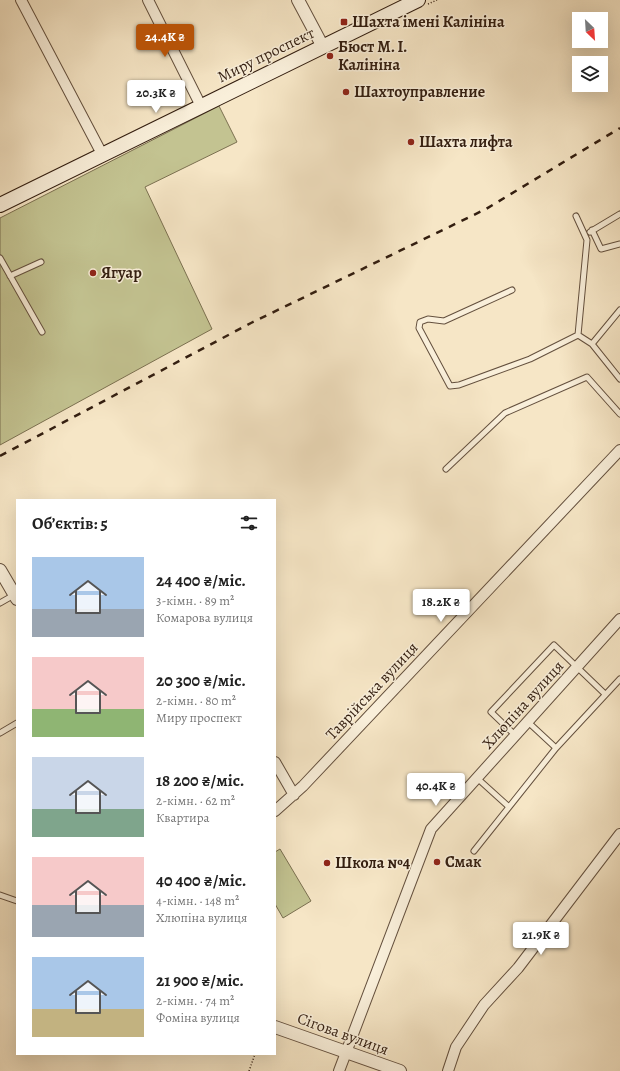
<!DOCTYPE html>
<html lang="uk">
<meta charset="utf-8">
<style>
:root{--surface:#fff;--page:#f6f6f6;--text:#222;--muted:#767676;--accent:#b45309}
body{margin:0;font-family:Alegreya,serif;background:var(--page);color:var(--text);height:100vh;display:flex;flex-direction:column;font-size:15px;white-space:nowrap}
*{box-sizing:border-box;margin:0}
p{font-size:13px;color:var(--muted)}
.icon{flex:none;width:22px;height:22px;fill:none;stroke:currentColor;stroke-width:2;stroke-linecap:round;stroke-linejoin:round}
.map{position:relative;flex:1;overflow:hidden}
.drawer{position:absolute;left:16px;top:499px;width:260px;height:556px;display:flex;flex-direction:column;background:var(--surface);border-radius:0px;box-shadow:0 4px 16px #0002}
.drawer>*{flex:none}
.needle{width:26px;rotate:155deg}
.fabs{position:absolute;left:572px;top:12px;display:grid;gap:8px}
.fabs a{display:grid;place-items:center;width:36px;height:36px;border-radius:0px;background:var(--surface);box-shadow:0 4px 16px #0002;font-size:20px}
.price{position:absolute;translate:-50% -34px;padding:0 9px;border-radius:4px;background:#fff;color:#222;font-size:13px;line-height:26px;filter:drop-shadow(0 1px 2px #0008)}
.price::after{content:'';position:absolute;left:50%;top:24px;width:12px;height:9px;margin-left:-6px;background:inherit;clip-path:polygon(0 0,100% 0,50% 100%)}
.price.active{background:var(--accent);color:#fff}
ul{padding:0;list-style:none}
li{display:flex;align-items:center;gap:12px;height:100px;padding:0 16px}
li span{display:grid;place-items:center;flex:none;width:112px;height:80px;border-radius:0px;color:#555}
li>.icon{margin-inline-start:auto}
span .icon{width:48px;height:48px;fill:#fffc;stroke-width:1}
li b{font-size:17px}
h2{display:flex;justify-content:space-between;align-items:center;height:48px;padding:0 16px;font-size:17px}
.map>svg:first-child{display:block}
</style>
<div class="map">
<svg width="620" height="1071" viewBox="0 0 620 1071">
<rect width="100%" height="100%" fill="#f6e6c6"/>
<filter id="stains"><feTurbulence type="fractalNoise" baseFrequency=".005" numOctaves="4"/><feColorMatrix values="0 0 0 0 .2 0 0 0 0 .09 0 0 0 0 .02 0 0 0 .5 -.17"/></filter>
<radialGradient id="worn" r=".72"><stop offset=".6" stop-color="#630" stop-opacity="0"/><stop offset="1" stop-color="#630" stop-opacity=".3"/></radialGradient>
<path fill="#c3c391" stroke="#7b7050" d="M219,106L237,142L145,187L212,329L0,445V218Z
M280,849L311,901L283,918L275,904V852Z"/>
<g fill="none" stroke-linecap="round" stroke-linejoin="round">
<defs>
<path id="service" d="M576,216L587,240L578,335
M592,230L601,249L620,244
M590,232L620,214
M0,258L42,332
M10,276L41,262
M512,290L444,321L428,319L420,322L419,328L450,386L459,385L530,359L578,335L592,344L620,379
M592,344L620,310
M446,469L505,413L587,377L620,414
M0,603L14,595
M528,722L556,748
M0,733L17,723
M516,736L491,712L554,645L605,694
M477,778L509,807
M474,851L556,748L620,679
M0,895L17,901"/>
<path id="minor" d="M21,0L102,154
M148,0L201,106
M275,762L294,795
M275,811L303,786L620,450
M339,1071L431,829L620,619
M448,1071L456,1047L484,1005L518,968L620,834"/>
<path id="tertiary" d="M298,0L323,47
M0,570L17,599
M275,1027L400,1071"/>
<path id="secondary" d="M0,205L418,0"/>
</defs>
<use href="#service" stroke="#64503e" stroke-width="7"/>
<use href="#minor" stroke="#64503e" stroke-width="12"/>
<use href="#tertiary" stroke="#64503e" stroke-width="14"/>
<use href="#secondary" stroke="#331e10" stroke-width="16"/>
<path stroke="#331e10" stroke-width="1.5" stroke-dasharray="1 2" stroke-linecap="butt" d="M428,4L437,0
M249,1071L255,1054"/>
<use href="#service" stroke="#f9efda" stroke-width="5"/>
<use href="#minor" stroke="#f9efda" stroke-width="10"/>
<use href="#tertiary" stroke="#f9efda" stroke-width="12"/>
<use href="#secondary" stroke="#f9efda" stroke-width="14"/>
<path stroke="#331e10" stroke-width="2.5" stroke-dasharray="7 7" stroke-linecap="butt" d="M0,456L251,323L486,209L620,128"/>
</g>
<g fill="#8f2418" stroke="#f9efda" stroke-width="1.5">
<rect x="340" y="18" width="8" height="8" rx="2"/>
<circle cx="330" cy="56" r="4"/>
<circle cx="346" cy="92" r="4"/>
<circle cx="411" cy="142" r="4"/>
<circle cx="93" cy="273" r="4"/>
<circle cx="437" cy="862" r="4"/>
<circle cx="327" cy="863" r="4"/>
</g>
<g text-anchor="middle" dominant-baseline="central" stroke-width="3" stroke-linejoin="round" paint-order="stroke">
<g font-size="16" font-weight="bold" fill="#331e10" stroke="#f9efda" text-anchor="start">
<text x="352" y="22">Шахта імені Калініна</text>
<text x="338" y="47">Бюст М. І.<tspan x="338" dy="18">Калініна</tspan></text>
<text x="354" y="92">Шахтоуправление</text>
<text x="419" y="142">Шахта лифта</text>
<text x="101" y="273">Ягуар</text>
<text x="445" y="862">Смак</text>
<text x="335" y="863">Школа №4</text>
</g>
<g font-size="16" fill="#331e10" stroke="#f9efda">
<text transform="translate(266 55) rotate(-26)">Миру проспект</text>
<text transform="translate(372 691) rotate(-47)">Таврійська вулиця</text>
<text transform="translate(523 705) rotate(-48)">Хлюпіна вулиця</text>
<text transform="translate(343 1034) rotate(20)">Сігова вулиця</text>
</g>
</g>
<rect width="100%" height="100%" filter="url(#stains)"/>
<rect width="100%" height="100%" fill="url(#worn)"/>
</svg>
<div class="fabs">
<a><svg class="needle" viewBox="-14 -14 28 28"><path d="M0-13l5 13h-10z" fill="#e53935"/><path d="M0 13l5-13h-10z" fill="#767676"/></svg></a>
<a><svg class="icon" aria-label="layers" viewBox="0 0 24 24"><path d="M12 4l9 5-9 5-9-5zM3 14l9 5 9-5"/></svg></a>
</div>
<b class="price active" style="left:165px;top:58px">24.4K ₴</b>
<b class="price" style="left:156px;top:114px">20.3K ₴</b>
<b class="price" style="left:441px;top:623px">18.2K ₴</b>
<b class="price" style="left:436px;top:807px">40.4K ₴</b>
<b class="price" style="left:541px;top:956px">21.9K ₴</b>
<section class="drawer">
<h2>Об’єктів: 5<svg class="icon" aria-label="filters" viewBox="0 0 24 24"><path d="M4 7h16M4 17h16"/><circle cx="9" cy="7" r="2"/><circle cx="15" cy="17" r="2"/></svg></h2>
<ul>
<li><span style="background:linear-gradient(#a9c7e8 65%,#9aa5b1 0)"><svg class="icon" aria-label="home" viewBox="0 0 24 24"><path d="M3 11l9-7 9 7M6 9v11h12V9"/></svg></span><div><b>24 400 ₴/міс.</b><p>3-кімн. · 89 m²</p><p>Комарова вулиця</p></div></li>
<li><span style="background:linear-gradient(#f6c9c9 65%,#8fb573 0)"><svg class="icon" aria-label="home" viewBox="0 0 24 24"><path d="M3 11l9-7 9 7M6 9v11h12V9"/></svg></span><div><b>20 300 ₴/міс.</b><p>2-кімн. · 80 m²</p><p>Миру проспект</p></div></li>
<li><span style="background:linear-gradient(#c9d6e8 65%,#7fa58c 0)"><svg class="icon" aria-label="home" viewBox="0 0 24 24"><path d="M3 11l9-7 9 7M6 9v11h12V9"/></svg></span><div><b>18 200 ₴/міс.</b><p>2-кімн. · 62 m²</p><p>Квартира</p></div></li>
<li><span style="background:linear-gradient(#f6c9c9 60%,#9aa5b1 0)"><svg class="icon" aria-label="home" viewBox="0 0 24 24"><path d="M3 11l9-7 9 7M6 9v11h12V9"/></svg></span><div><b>40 400 ₴/міс.</b><p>4-кімн. · 148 m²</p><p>Хлюпіна вулиця</p></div></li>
<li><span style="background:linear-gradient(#a9c7e8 65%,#c2b280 0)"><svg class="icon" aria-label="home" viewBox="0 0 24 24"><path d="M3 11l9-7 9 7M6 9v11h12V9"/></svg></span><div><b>21 900 ₴/міс.</b><p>2-кімн. · 74 m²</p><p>Фоміна вулиця</p></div></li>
</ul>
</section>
</div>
